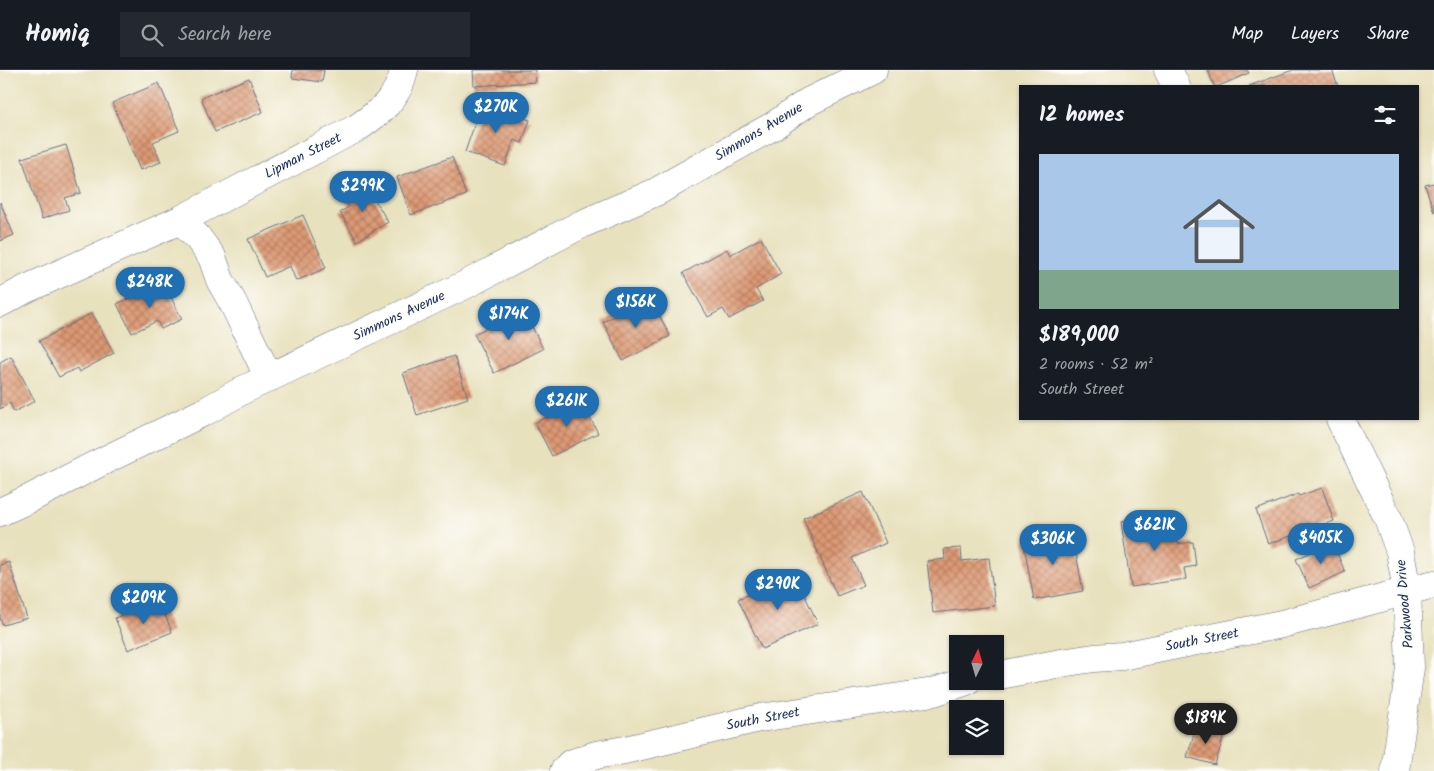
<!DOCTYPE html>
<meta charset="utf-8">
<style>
:root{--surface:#171b24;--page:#242831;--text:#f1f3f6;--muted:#9ea1a6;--line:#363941;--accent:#1f6fb2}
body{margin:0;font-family:Kalam,sans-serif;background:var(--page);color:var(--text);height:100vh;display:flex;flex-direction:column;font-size:19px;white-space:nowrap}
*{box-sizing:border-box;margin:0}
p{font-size:16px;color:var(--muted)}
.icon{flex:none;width:28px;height:28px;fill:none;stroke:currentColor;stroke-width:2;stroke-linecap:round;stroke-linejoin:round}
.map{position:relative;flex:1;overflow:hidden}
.drawer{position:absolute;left:1019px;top:15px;width:400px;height:335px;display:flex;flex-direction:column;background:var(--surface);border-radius:0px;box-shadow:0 1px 4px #0004}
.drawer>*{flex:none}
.needle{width:32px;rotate:5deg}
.controls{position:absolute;left:949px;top:565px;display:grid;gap:10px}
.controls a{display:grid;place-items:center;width:55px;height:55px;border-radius:0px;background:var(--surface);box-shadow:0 1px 4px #0004;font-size:25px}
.price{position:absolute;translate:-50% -42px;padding:0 11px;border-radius:18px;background:var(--accent);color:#fff;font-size:16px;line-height:32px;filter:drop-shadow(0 1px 2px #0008)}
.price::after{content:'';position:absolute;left:50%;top:30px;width:15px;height:11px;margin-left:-8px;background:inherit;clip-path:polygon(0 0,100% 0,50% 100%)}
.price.active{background:#222;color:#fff}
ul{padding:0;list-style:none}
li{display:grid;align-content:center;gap:10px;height:265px;padding:0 20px}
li+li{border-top:1px solid var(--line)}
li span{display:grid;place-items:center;height:155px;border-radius:0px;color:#555}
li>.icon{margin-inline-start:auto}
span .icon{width:90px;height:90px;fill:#fffc;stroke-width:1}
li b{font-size:21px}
h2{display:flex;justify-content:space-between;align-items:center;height:60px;padding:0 20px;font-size:21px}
header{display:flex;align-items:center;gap:30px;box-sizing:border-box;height:70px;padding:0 25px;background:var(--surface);border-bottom:1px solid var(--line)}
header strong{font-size:24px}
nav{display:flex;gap:28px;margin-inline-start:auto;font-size:18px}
.search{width:350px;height:45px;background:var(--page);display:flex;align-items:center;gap:12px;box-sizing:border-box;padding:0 18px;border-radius:0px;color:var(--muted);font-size:19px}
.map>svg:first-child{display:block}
</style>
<header>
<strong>Homiq</strong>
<div class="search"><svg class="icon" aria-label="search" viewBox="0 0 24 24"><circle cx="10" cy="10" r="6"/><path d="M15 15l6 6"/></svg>Search here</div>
<nav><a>Map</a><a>Layers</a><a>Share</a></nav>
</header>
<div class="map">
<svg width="1434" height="701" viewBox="0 0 1434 701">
<defs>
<pattern id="building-cross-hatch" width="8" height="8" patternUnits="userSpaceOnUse" patternTransform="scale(1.25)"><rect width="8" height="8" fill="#dd9973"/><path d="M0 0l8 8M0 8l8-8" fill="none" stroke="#b27d62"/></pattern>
</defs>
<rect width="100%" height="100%" fill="#fdfcf7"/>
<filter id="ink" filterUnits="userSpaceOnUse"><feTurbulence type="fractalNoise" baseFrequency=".02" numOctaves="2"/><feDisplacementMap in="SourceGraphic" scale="10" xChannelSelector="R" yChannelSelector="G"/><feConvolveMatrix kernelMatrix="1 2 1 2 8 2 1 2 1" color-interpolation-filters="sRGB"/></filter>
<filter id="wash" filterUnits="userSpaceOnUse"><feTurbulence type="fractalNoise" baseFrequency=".0096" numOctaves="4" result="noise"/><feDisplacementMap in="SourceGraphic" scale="20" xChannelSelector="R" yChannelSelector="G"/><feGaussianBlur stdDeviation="1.12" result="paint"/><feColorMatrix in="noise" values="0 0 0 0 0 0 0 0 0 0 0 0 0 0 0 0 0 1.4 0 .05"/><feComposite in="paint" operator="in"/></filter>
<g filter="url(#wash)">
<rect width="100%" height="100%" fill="#e8e1be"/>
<g id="blocks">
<path fill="url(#building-cross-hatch)" d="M293,0H324L322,12L292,8Z
M473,0H535L536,12L474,16Z
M1208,0H1247L1249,3L1219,16H1214Z
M1293,0H1332L1338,16H1249Z
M249,8L263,42L215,62L201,28Z
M159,13L179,61L153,72L161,92L140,100L112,33Z
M482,33L530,50L522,73L514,70L505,96L465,82Z
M66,75L81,123L65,128L69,140L42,149L22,88Z
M452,87L466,125L411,145L397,107Z
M1434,113V142L1425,115Z
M366,115L388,152L357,171L340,142L349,137L344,128Z
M0,132L14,165L0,171Z
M303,145L326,198L296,211L290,196L265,207L248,169Z
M761,168L781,204L756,219L763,231L729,249L723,239L708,247L683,203L727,179L730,185Z
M163,212L182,249L161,259L157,251L132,263L117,234Z
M650,227L670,266L623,291L603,252Z
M524,240L543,279L494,303L474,264Z
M92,243L114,283L79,302L77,298L59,307L39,271Z
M11,286L35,331L14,342L10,333L0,339V292Z
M454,286L468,328L417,345L403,303Z
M581,330L598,363L552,386L535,353Z
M1322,418L1334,451L1268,474L1256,440L1298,424L1299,426Z
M863,422L886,473L852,488L864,515L837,526L803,448Z
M1159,446L1160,453L1175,451L1178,474L1193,472L1196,496L1184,498L1186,509L1131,517L1121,452Z
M1072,461L1083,521L1034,530L1023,470Z
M1333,473L1345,502L1309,518L1296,489Z
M961,478L962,491L989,488L995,536L933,543L927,491L945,489L944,479Z
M9,492L27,548L3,555L0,548V495Z
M795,504L818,554L762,579L738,529Z
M159,530L172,562L128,580L115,548Z
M1197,654L1225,662L1215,695L1187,687Z"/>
</g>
</g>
<g filter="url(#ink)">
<use href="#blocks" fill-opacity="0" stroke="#636d80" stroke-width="1"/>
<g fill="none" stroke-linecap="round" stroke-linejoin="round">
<defs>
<path id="minor" d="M1168,0L1176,16
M180,150L357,58C379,43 399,28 404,0
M0,233L26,219L180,150L198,168L212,187L220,210L233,233L269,308
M1340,349L1388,448L1400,482L1407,520L1410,598L1395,701
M0,442L31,428L97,394L206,341L243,320L465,215L582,154L656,122L773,56L808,32L873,0
M995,606L1061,593L1094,588L1122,586L1282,554L1434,514
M564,701L570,694L596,685L625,680L760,648L934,622L967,611"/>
</defs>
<use href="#minor" stroke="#636d80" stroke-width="29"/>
<use href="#minor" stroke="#fff" stroke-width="28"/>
</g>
</g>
<g text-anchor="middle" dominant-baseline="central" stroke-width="4" stroke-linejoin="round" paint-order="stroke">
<g font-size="14" fill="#1b2f5e" stroke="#fdfcf7">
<text transform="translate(759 62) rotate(-31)">Simmons Avenue</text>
<text transform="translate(303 86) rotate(-27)">Lipman Street</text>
<text transform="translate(399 246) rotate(-25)">Simmons Avenue</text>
<text transform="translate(1405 534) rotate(-95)">Parkwood Drive</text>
<text transform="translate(1202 570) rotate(-11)">South Street</text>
<text transform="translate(763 649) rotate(-11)">South Street</text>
</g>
</g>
</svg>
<div class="controls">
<a><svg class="needle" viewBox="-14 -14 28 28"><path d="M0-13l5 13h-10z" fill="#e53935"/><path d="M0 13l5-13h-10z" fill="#9ea1a6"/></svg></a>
<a><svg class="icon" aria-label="layers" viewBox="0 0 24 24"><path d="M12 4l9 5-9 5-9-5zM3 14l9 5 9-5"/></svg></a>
</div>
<b class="price" style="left:496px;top:64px">$270K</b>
<b class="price" style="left:363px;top:143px">$299K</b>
<b class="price" style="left:150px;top:239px">$248K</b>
<b class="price" style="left:636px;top:259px">$156K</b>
<b class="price" style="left:509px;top:271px">$174K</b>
<b class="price" style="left:567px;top:358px">$261K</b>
<b class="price" style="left:1155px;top:482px">$621K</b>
<b class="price" style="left:1321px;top:495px">$405K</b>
<b class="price" style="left:1053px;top:496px">$306K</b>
<b class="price" style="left:778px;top:541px">$290K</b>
<b class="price" style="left:144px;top:555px">$209K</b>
<b class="price active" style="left:1206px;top:675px">$189K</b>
<section class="drawer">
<h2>12 homes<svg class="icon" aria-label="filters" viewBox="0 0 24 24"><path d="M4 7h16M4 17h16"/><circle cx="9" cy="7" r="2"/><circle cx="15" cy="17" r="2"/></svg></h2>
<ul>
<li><span style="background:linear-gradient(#a9c7e8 75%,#7fa58c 0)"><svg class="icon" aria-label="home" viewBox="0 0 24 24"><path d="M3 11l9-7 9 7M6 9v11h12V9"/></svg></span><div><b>$189,000</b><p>2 rooms · 52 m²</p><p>South Street</p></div></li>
</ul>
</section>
</div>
